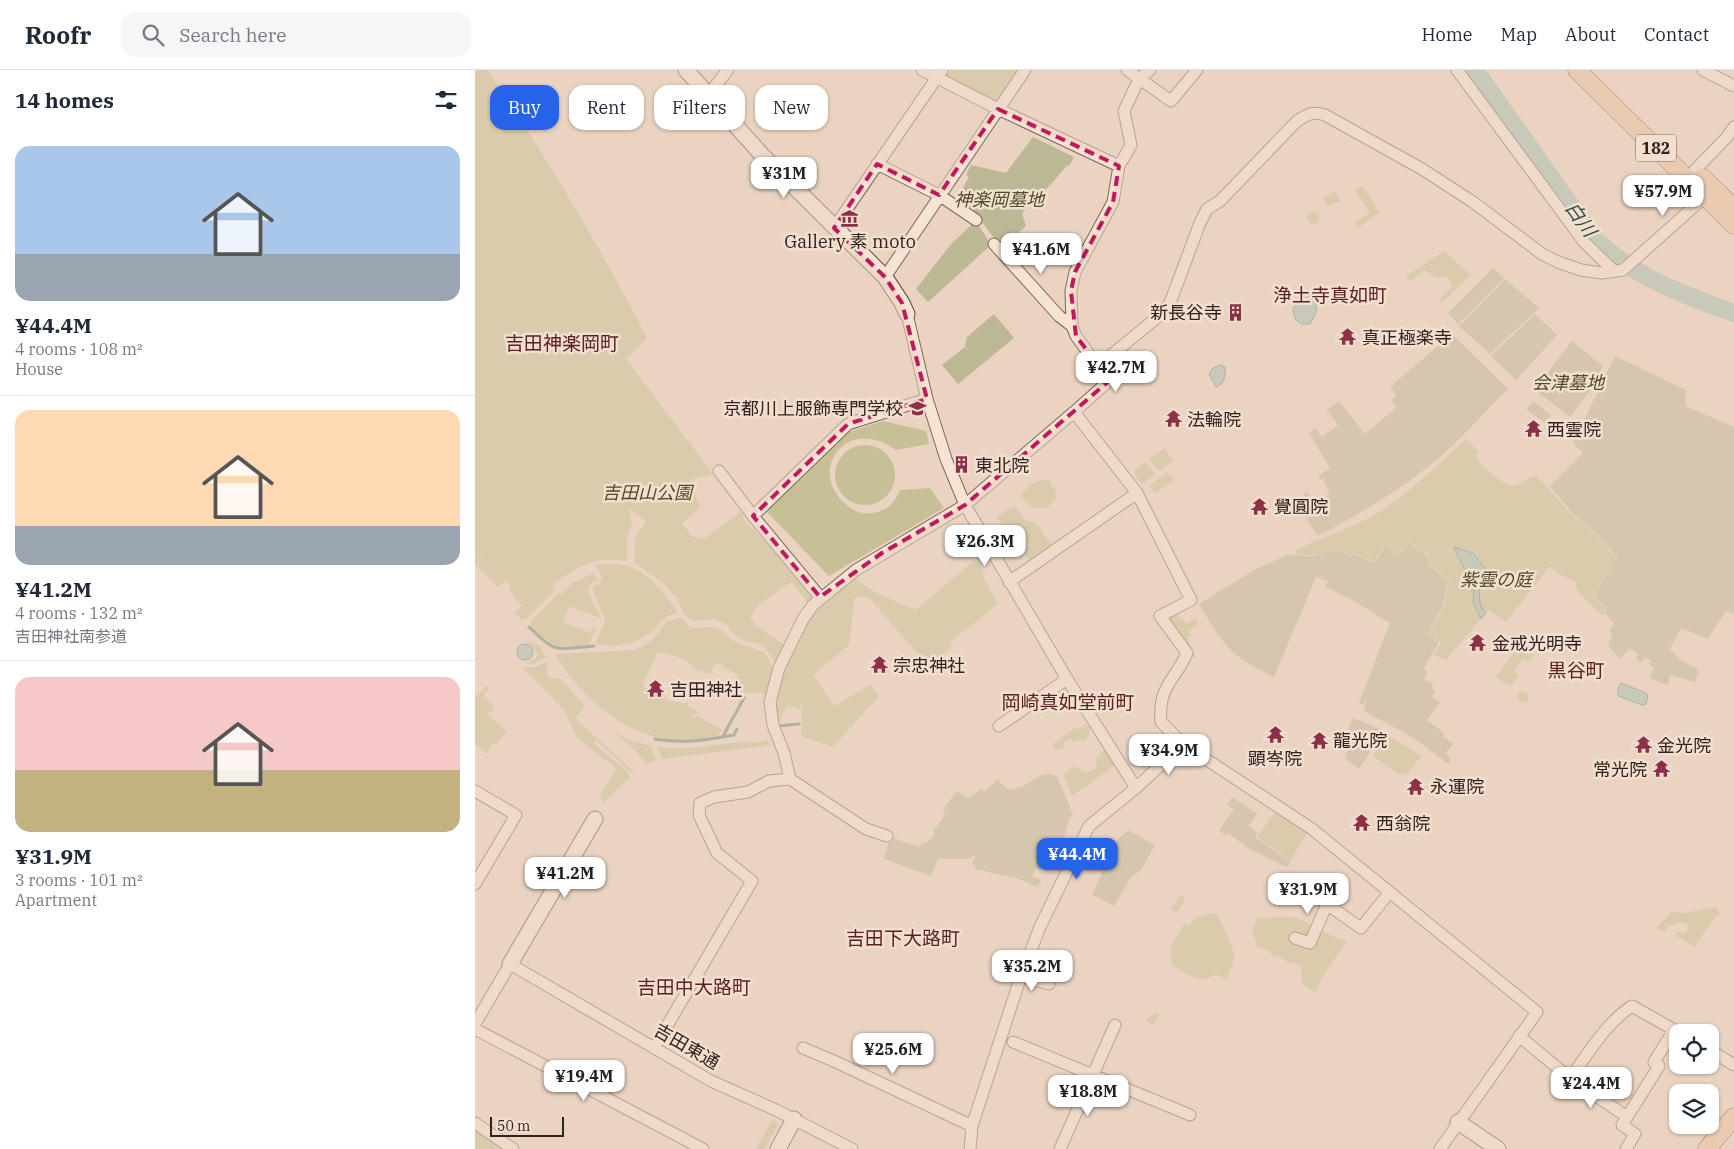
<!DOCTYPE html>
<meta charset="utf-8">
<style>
:root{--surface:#fff;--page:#f6f6f7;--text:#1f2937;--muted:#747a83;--line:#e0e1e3;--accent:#2563eb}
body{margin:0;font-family:"IBM Plex Serif","Noto Sans JP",serif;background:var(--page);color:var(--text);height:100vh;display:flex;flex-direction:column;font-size:19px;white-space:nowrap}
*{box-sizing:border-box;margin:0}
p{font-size:16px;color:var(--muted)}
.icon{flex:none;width:28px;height:28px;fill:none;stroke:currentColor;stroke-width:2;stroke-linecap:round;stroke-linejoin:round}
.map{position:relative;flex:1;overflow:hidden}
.details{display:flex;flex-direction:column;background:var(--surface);width:475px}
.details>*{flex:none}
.top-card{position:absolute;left:15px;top:15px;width:475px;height:45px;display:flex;gap:10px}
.controls{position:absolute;left:1194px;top:954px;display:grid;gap:10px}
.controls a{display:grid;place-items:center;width:50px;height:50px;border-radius:10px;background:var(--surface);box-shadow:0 1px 4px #0004;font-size:25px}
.scale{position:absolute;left:15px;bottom:12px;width:74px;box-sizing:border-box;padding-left:5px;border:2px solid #32221d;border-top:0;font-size:14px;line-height:18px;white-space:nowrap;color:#32221d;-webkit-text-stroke:4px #f2dfd0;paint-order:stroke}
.price{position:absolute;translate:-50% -42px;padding:0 11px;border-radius:10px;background:#fff;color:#222;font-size:16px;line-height:32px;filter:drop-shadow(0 1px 2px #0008)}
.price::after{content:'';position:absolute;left:50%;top:30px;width:15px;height:11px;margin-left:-8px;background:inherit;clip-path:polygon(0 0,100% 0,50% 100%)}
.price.selected{background:var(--accent);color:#fff}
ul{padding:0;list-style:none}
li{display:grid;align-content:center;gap:10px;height:265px;padding:0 15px}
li+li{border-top:1px solid var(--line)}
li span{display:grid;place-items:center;height:155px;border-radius:15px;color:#555}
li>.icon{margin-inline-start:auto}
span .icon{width:90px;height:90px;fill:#fffc;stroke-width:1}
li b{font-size:21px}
h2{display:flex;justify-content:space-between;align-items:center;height:60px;padding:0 15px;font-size:21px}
.pill{padding:0 18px;border-radius:15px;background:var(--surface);box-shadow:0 1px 4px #0004;font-size:18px;line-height:45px}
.pill.selected{background:var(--accent);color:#fff}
header{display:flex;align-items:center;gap:30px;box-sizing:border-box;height:70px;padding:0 25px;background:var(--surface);border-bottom:1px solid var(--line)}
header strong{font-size:24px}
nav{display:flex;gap:28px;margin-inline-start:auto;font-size:18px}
.search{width:350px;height:45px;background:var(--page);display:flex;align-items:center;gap:12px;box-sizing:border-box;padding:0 18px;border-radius:15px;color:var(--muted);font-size:19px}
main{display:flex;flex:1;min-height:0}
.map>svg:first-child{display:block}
</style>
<header>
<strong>Roofr</strong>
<div class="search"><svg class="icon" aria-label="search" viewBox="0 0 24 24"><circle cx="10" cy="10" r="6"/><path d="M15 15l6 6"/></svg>Search here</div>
<nav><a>Home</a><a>Map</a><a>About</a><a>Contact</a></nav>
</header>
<main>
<section class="details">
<h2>14 homes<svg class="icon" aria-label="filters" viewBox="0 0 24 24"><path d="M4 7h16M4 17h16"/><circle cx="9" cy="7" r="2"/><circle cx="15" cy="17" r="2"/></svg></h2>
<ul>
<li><span style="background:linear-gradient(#a9c7e8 70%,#9aa5b1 0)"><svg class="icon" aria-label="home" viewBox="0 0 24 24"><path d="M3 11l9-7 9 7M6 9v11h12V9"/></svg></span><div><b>¥44.4M</b><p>4 rooms · 108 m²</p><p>House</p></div></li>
<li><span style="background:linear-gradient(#ffd9b3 75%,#9aa5b1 0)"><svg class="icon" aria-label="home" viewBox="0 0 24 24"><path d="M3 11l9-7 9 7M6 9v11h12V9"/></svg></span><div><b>¥41.2M</b><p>4 rooms · 132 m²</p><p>吉田神社南参道</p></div></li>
<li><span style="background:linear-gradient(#f6c9c9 60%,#c2b280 0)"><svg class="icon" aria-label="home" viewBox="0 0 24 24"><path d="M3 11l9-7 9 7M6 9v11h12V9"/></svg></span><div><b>¥31.9M</b><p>3 rooms · 101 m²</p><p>Apartment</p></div></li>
</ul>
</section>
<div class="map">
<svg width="1259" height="1079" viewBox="0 0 1259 1079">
<rect width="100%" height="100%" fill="#ead3c1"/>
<path fill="#c7c096" d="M0,0H12C71,86 124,175 172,268L151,289L238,404L215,410L225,438L207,453L216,466L229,469L265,442L272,453L333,514L341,526L334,534L316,512L284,534L275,547L281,556L310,575L301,593L287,574L268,570L259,564L251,554L238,549L220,551L210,546L201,527L188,513L160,493L159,470L171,452L154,438L157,456L152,466V491C114,486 97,499 69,522L77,516L80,520L53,547L46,550L40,543L47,536L34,520L36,515L31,510L23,517L0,494V485L63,528L0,484Z
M472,0H545L525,29L519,30L472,8Z
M887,116L905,142L883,158L880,153L895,142L880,121Z
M859,121L866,131L853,136L848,129Z
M832 148a6 6 0 1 1 12 0a6 6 0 1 1-12 0Z
M969,181L996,205L966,234L965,229L978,216L972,207L961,208L950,200L937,210L932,207L933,205Z
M408,351L451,361L454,374L421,380C370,343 330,404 373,436C380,442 389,445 398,443C413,440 419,434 425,420L455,418L469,438L354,506L291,441L371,363Z
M991,369L1004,382L1001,387L1003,391C1010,397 1031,419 1041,416C1047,413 1052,408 1059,406L1065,409L1096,444L1119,462L1141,488L1119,523L1120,529L1130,537V545H1126L1104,523L1099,511L1084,504L1075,496L1031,552L1013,540L971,590L959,585L966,572L953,564L969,536L974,512L954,493V486L934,472L923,485L909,477L900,491L878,483L876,486L859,477L857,480L838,485L820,484L822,479C847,468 872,459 896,447C929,429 963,394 991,369Z
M360 405a30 30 0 1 1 60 0a30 30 0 1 1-60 0Z
M689,378L698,390L684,401L674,389Z
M670,392L680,404L667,415L658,402Z
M692,402L699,410L680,423L675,416Z
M567,409L575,411L576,417L580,418L581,429L572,438H558L545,426L555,415Z
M539,435L551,451L560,452L578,477L555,491L522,447Z
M504,487L509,509L523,534L474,573L477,577L468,583L470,586L452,594L394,528L380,527L374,575L338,605L359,636L395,615L404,626L358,677L326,666L327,633L324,639L313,634L306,647L304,659L301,654L300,632L308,601L340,537L377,506L398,521L440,540Z
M129,494C137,495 146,494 153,496C174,503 192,525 202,543C184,547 187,554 174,564C160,574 137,579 121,574L130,550L118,520V517L125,513L127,507L121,495Z
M119,503L122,510L115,515L113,522L127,549L94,536L88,552L115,563L118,557L121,558L114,575C83,580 79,581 56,558V551L84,523L86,525L97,513Z
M701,544L711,553L720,549L724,554L714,561L716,565L712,568L721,587H716L691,549Z
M205,548L216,558L236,557L248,561L258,571L288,582L299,598L292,624L271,623L262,618L266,611L261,608L263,605L241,592L234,604L226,600L224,603C217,590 196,583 183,583L167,614C176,624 199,634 213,633L212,636L224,642L211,649L223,646L247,660C241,671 228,671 217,671C159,674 109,632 80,584L159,580C175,575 182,566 191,552Z
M50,570L65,576L71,588L58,594L50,593L61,589L63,584L58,577Z
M1045,574L1059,585L1053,592L1048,589L1039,601L1044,605L1035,617L1021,607Z
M73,592L72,603L76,608L86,609L110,636L100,648L158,701L157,703L120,669L118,673L152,701L155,707L129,733L125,725L142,699L102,668L89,640L47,597H59Z
M11,616L15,618L8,625L19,636L17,641L12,643L3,637L32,661L21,675L18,672L12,684L0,674V638L3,637H0V628Z
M1042.5 627a5.5 5.5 0 1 1 11 0a5.5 5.5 0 1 1-11 0Z
M608,655L617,656L618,658L614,662V667L607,672L606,669L598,673L595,669L588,674L590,678L580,680L577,675L579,673L600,658L605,659Z
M139,662L154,670L176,676L181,690L172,695L161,681Z
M911,664L946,686L932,705L928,703L926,705L921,703L898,686Z
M291,670L296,675L188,689L182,677C211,681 236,675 265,672C274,671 283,675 291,670Z
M631,679L640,694L639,696L597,726L588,704L600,696L610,703L620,699L622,696L621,688H624L625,683Z
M802,740L833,762L815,791L782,767Z
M705,825L709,826V832L701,843L696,839Z
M1241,837L1245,843L1237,851L1219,877L1201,866L1203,862L1212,863L1213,853L1204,852L1201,855H1193L1190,862L1181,858L1196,842L1209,843Z
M739,843C745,847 760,879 759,887C758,895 754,903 751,910L741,904C726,916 710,903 697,895L696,877L709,854L714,856L722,847Z
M783,847C797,850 812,844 826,850C842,856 855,867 872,871L852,899L840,922L829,916L826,906L827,896L816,892L815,894L804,886L798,887L794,881L786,877L783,879L777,860Z
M681,943L685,945L677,956L671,950Z
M297,1050L304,1053L290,1079H281Z
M0,1057L32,1079H0Z"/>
<path fill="#bcb795" d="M558,67L599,87L594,96L592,95L578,112L547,143L551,156L530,174L525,176L504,148L481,130L494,107L491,105L496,95L531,103Z
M501,151L516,175L453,232L441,219L477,173Z
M1018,198L1029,208L983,254L973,243Z
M1030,209L1064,238L1015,284L984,256Z
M519,244L539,268L483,314L467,295L490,277L498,286L490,276L492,267Z
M1060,244L1082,265L1041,310L1016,286Z
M977,264L1033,319C1010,341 989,366 965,387C927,419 886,443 843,466L820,431L832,422L840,433L855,424L848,410L852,407L845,410L843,407L855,398L834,363L840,358L847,367L863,355L852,340L864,331L890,364L922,337L916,330L922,325L915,317Z
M1097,271L1128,296L1116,319L1095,347L1060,320Z
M1140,286L1211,320L1210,336L1259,357V544L1251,541L1233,569L1206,558L1195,579L1205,590L1224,600L1220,612L1195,605L1193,615L1174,608L1179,598L1174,594L1176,590L1170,587L1166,592L1161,589L1164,584L1154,578L1145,589L1133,576L1137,564L1134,560L1139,554L1131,544V537L1121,528L1120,523L1142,487L1119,461L1097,443L1075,416L1108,383L1098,373Z
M1058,331L1076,345L1070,353L1051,339Z
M934,473L954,487L953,494L973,512L968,535L952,564L964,572L949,598L952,601L949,610L959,614L956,617L960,621L957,626L965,632L952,650L969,663L968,666L978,674L971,683L976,690L973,694L939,668L889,641L892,627L888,635L884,633L915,553L872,527L850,517L853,511L841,507L799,607C756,587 747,574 724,534L781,499L812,485L838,486L857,480L859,478L876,487L878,484L900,492L910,477L923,486Z
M878,648L909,661L884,699L870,688L878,670L871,665Z
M575,704L582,706L598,745L594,749L588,771L578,790L568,788L566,800L560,799L557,806L566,810L562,817L541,808L500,799V795L497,794L501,784L494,789H463L456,806L409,789L415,767L444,777L448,772L450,773L456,769L460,763L459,760L470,745L468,739L482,721L491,727L497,726L506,719L510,722L522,709L533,720L547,717L567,705Z
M757,727L782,744L774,756L783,763L780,767L815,792L813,798L773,778L753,763L751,766L744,760L759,739L752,735Z
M653,760L680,775L666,800L656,807L639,836L617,825L627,802C636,797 639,786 636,776Z"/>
<path fill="#a3bcaf" stroke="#6b897a" d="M829,222L838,224L842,229L841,243L835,254H826L820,249L818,239Z
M746,295L750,297C751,304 749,315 741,317L734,304L738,298Z
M979,477L998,483L1010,498C1006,510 999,533 1011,543L1006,549L998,532L999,516L995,512Z
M42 582a8 8 0 1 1 16 0a8 8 0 1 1-16 0Z
M1146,613L1171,623L1173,626L1171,634L1167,635L1143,626V618Z"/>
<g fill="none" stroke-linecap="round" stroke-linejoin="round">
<path stroke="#6b897a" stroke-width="3" d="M54,557C82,585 81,579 119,576
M303,656L324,654
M248,666L269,628
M180,669C208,674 232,670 259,665L262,659"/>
<path stroke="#a3bcaf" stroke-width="18" d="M1000,0L1118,167C1157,206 1208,225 1259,243"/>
<defs>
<path id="street" d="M447,0L523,39L644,96
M652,0L696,31L722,0
M675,0L664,9L649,41L656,75L644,96L638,132L600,202L596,221L597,256L601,266L623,296L685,245L695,233L725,153L732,139L745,131L822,51C833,44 838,41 850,45L947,99L998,132L1067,184L1083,192L1106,200L1127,203L1148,200L1234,123
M982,0L1109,172L1139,201
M1228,0L1259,16
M232,26L253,0
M402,94L464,125L501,150
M1220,100L1252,67L1259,57
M359,158L467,0
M519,174L584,246L597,256
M410,207L550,0
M432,244L452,329L471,389L490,435L592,609L661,718
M599,342L635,310L623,296
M244,401L278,446L345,527
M278,446L373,354L452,329
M534,512L662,423
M524,656L592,609
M315,709L391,759L412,766
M0,721L41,745L0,814
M843,828L886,858L914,823
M820,868L835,873L852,834
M547,906L574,914
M0,954L35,894L236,1011L301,1040L377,1079
M0,959L228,1079
M1044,966L1095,1008C1113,984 1131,953 1157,936L1203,962
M538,972L715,1045
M179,978L277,811L242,783L224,745L225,733L239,727L273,722L294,711L315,709L309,683L298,655L295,632L304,598L328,549L338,535L381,500L490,435L599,342L662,423L716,530L685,546L712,583C699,612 683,616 686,652L708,674L837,759L1062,942L965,1079
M328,978L361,992L497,1056
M1235,980L1259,995
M1095,1008L1152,1047
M0,1053L38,1079
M495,1079L497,1056L545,909L565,857L614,756L661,718L708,674
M585,1079L640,955
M1151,1079L1160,1064L1147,1055L1184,996L1179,992L1199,960"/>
<path id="secondary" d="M211,0L287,85L410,207L427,233L432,244
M35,894L120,749
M983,1052L1023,1079
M303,1079L319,1049"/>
<path id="primary" d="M1102,0L1259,155
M1227,107L1259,138
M1232,1079L1259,1047"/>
</defs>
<use href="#street" stroke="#82655a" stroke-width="13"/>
<use href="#secondary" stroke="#63473d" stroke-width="17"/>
<use href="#primary" stroke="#4f352e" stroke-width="19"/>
<use href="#street" stroke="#f5e3d3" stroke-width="11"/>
<use href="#secondary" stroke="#f5e3d3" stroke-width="15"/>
<use href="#primary" stroke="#ebbe9b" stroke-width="18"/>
</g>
<path d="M0 0H1259V1079H0ZM523,39L644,96L638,132L600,202L596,221L601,266L635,310L490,435L407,483L345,527L278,446L373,354L452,329L427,233L410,207L359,158L402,94L464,125Z" fill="#ead3c1" fill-opacity=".55" fill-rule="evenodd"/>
<path fill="none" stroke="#c2185b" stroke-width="4" stroke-dasharray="10 6" stroke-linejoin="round" d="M523,39L644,96L638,132L600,202L596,221L601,266L635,310L490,435L407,483L345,527L278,446L373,354L452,329L427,233L410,207L359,158L402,94L464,125Z"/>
<defs>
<symbol id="museum-bare" viewBox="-9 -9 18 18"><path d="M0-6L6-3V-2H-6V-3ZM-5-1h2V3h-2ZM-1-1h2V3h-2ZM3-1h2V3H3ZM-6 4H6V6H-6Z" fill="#8c2f47" stroke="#f2dfd0" stroke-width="2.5" paint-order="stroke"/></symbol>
<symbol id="building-bare" viewBox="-9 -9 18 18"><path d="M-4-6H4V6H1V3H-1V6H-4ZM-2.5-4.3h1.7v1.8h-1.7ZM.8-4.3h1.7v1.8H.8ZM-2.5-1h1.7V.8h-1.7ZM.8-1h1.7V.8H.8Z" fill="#8c2f47" stroke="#f2dfd0" stroke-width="2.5" paint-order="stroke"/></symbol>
<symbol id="temple-bare" viewBox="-9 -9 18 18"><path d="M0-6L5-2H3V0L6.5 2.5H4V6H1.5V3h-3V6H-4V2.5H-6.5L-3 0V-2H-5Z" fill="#8c2f47" stroke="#f2dfd0" stroke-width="2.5" paint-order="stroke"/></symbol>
<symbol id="university-bare" viewBox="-9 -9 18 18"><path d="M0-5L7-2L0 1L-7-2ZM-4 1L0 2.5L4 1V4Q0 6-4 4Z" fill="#8c2f47" stroke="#f2dfd0" stroke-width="2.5" paint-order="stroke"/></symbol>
</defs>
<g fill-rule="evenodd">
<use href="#museum-bare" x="362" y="136" width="25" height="25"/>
<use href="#building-bare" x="748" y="230" width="25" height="25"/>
<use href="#temple-bare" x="860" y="254" width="25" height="25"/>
<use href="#university-bare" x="430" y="326" width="25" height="25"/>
<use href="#temple-bare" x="686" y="336" width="25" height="25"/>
<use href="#temple-bare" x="1046" y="346" width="25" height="25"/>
<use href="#building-bare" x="474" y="382" width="25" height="25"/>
<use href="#temple-bare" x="772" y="424" width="25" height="25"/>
<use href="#temple-bare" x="990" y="560" width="25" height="25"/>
<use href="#temple-bare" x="392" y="582" width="25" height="25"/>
<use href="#temple-bare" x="168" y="606" width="25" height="25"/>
<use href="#temple-bare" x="788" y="652" width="25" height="25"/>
<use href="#temple-bare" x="832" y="658" width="25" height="25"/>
<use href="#temple-bare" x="1156" y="662" width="25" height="25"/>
<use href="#temple-bare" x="1174" y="686" width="25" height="25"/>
<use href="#temple-bare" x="928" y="704" width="25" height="25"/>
<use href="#temple-bare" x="874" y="740" width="25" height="25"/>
</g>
<g text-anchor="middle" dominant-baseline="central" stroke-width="5" stroke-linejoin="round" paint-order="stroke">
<rect fill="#f2dfd0" stroke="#6c5b53" stroke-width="1" x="1161" y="64.5" width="40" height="27" rx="4"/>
<g font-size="16" font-weight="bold" fill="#32221d">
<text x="1181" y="78">182</text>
</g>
<g font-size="18" font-style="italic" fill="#4d4d25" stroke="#f2dfd0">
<text x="524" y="129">神楽岡墓地</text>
<text x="1093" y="312">会津墓地</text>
<text x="172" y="422">吉田山公園</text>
<text x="1021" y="509">紫雲の庭</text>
</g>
<g font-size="18" fill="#32221d" stroke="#f2dfd0" text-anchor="start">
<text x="375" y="171" text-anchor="middle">Gallery 素 moto</text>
<text x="747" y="242" text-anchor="end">新長谷寺</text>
<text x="887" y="267">真正極楽寺</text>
<text x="428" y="338" text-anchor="end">京都川上服飾専門学校</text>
<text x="712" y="349">法輪院</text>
<text x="1072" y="359">西雲院</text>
<text x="500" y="395">東北院</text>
<text x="799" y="436">覺圓院</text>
<text x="1017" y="573">金戒光明寺</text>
<text x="418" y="595">宗忠神社</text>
<text x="195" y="619">吉田神社</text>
<text x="858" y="670">龍光院</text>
<text x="1182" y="675">金光院</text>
<text x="800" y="688" text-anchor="middle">顕岑院</text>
<text x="1172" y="699" text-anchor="end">常光院</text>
<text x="955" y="716">永運院</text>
<text x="901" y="753">西翁院</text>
</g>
<g font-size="18" fill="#32221d" stroke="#f2dfd0">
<text transform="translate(212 976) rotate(30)">吉田東通</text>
</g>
<g font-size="19" font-style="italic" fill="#2e5146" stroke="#f2dfd0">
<text transform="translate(1106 149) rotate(54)">白川</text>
</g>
<g font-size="19" fill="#5c2023" stroke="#f2dfd0">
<text x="855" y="225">浄土寺真如町</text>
<text x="87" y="273">吉田神楽岡町</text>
<text x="1101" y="600">黒谷町</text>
<text x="593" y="632">岡崎真如堂前町</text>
<text x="428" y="868">吉田下大路町</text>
<text x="219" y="917">吉田中大路町</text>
</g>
</g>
</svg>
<div class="controls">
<a><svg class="icon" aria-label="locate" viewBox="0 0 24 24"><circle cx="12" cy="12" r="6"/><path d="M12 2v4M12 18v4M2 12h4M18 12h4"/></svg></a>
<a><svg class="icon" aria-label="layers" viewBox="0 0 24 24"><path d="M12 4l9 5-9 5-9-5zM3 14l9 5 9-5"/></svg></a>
</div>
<div class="scale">50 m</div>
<b class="price" style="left:309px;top:129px">¥31M</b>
<b class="price" style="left:1188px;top:147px">¥57.9M</b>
<b class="price" style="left:566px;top:205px">¥41.6M</b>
<b class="price" style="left:641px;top:323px">¥42.7M</b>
<b class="price" style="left:510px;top:497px">¥26.3M</b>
<b class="price" style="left:694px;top:706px">¥34.9M</b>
<b class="price selected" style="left:602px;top:810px">¥44.4M</b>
<b class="price" style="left:90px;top:829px">¥41.2M</b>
<b class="price" style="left:833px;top:845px">¥31.9M</b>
<b class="price" style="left:557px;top:922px">¥35.2M</b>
<b class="price" style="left:418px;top:1005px">¥25.6M</b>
<b class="price" style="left:109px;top:1032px">¥19.4M</b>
<b class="price" style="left:1116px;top:1039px">¥24.4M</b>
<b class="price" style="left:613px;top:1047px">¥18.8M</b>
<div class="top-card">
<a class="pill selected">Buy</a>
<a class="pill">Rent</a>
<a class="pill">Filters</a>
<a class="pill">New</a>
</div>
</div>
</main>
